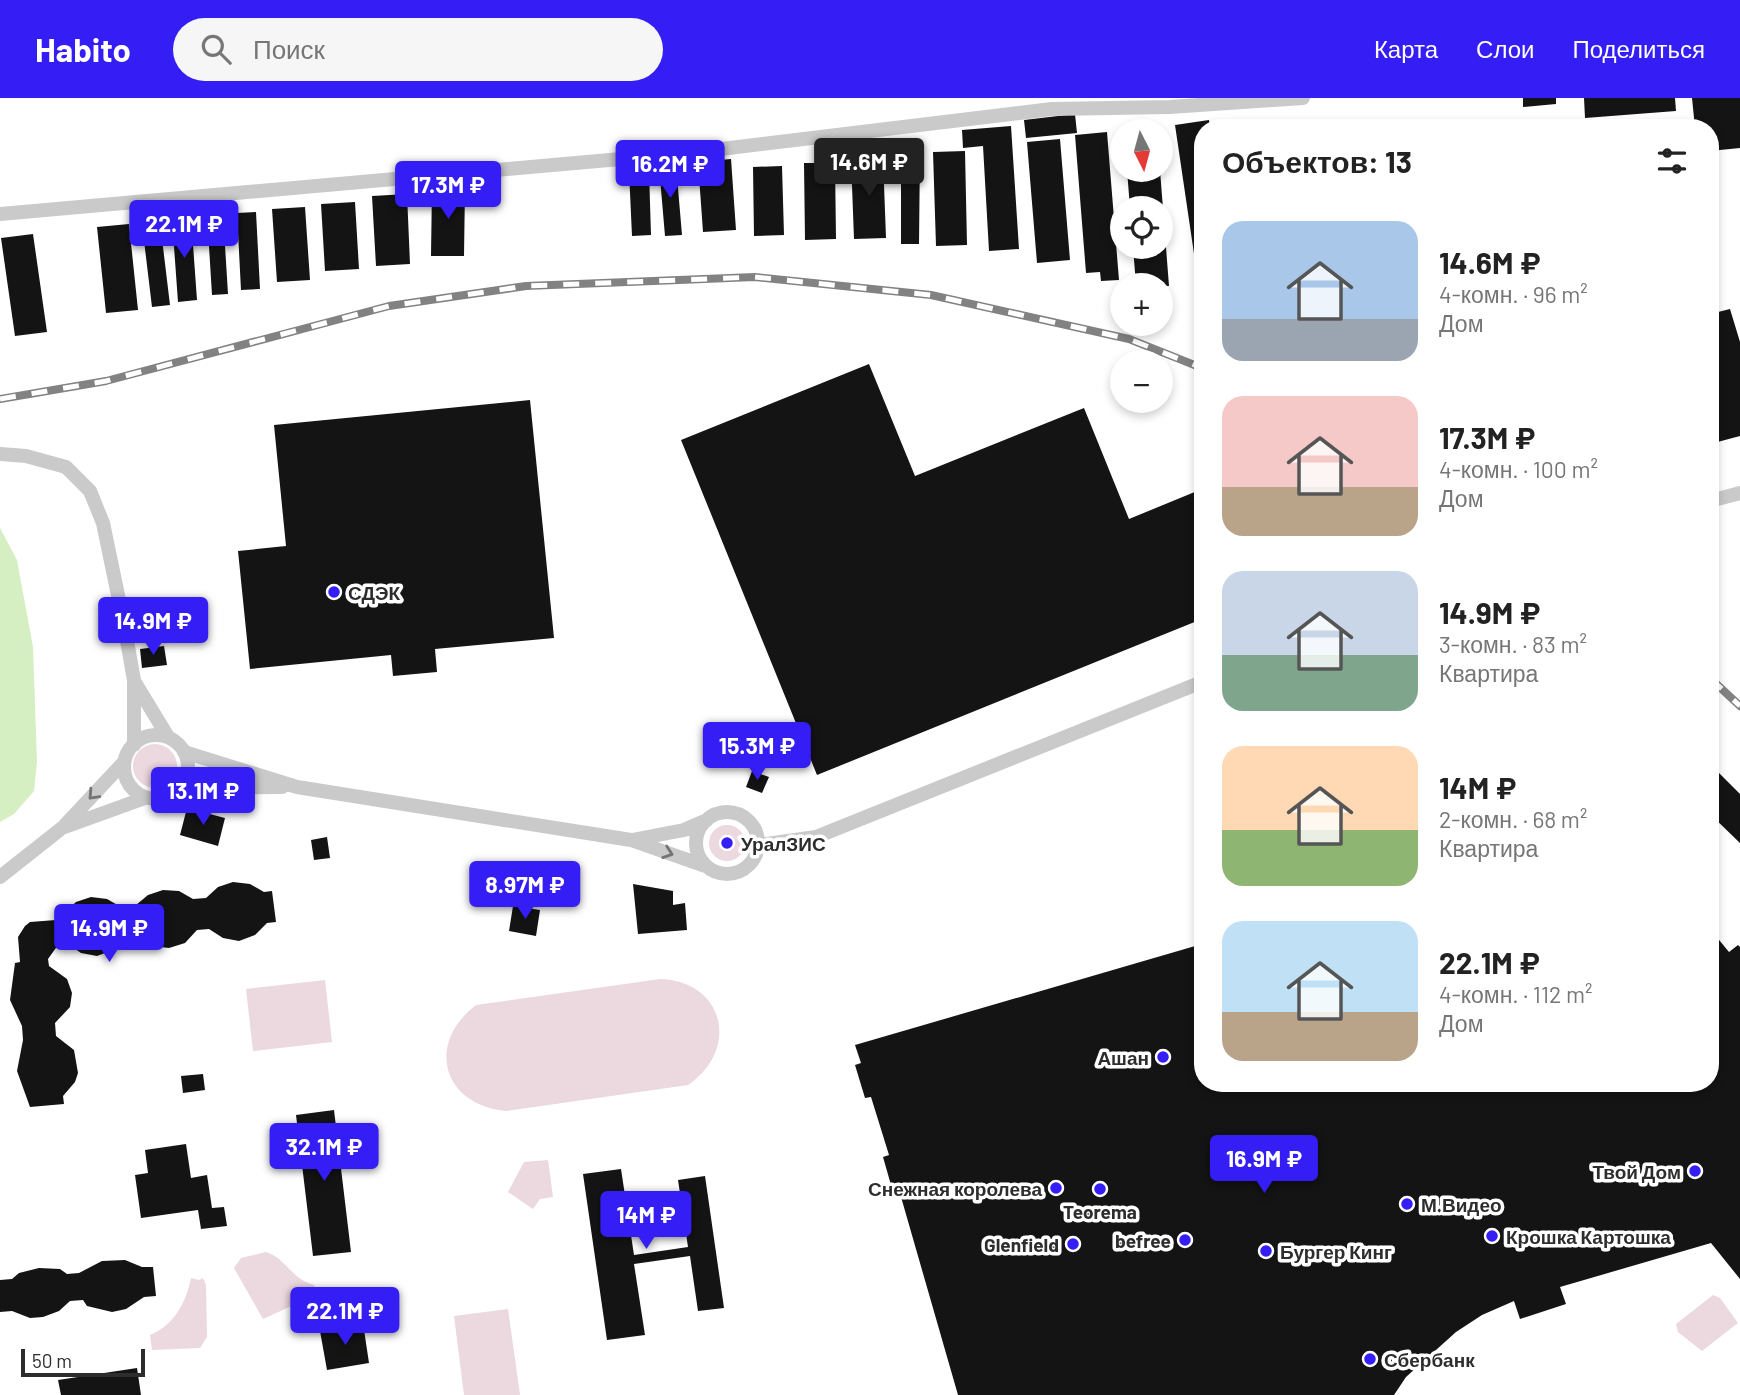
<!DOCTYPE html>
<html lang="ru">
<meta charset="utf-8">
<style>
:root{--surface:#fff;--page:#f6f6f6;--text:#222;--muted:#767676;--accent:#341df5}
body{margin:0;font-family:Barlow,sans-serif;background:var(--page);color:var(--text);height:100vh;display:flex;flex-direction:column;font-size:26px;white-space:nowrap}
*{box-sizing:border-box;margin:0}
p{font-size:23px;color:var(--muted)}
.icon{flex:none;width:38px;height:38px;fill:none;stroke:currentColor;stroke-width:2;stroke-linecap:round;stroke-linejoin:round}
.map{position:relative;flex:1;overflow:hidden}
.side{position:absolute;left:1194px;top:21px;width:525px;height:973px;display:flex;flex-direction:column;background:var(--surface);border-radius:28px;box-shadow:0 4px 10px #0003}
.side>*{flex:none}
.needle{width:46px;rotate:174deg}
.fabs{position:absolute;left:1110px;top:21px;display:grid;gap:14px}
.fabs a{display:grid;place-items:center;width:63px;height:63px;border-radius:50%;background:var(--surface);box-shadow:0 4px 10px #0003;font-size:35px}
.scale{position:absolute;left:21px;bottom:18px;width:124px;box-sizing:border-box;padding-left:7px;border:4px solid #2d2d2d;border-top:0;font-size:19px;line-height:24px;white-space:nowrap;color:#2d2d2d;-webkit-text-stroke:5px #fff;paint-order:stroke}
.price{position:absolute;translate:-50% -60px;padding:0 16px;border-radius:7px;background:var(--accent);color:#fff;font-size:23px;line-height:46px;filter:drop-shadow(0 2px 4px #0008)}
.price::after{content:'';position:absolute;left:50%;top:42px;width:21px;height:16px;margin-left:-10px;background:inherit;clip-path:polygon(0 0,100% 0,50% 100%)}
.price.active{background:#222;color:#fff}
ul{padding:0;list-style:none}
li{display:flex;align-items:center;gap:21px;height:175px;padding:0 28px}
li span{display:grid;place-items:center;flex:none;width:196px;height:140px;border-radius:21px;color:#555}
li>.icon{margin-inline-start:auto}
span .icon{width:84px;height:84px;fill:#fffc;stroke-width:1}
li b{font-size:30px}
h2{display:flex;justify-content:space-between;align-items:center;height:84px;padding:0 28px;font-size:30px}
header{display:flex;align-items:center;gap:42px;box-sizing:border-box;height:98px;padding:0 35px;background:var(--accent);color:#fff}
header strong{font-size:33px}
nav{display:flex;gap:38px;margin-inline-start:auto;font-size:24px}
.search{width:490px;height:63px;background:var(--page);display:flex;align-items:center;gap:18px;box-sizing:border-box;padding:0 24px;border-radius:38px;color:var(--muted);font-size:26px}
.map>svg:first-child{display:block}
</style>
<header>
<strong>Habito</strong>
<div class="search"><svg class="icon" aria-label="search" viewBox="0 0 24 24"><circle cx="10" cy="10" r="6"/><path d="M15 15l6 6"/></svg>Поиск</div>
<nav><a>Карта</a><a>Слои</a><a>Поделиться</a></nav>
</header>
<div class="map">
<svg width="1740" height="1297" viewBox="0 0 1740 1297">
<rect width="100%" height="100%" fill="#fff"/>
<path fill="#ecd8df" d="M133 668a22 22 0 1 1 44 0a22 22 0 1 1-44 0Z
M709 745a18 18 0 1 1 36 0a18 18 0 1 1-36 0Z
M660,881C725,883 740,952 688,987L506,1013C443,1007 425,946 476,907Z
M325,882L332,944L253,953L246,891Z
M548,1062L553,1099L540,1101L533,1111L508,1094L524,1064Z
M266,1154C287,1161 291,1181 314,1187L318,1196L263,1221L234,1170L241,1160Z
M191,1180L199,1182L203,1180L206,1187L207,1239L200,1250L152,1252L150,1237C174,1227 186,1205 191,1180Z
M1713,1197L1720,1200L1738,1225L1702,1253L1678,1234L1676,1226Z
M508,1211L520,1297H464L454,1218Z"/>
<path fill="#d5eec2" d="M0,430L17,462L33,549L37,664L34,693L14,716L0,724Z"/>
<path fill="#141414" d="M1523,0H1556V6L1523,9Z
M1584,0H1675L1676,13L1585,20Z
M1692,0H1740V50L1710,53V30H1695Z
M1075,16L1077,35L1026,40L1024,22Z
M1209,22L1210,30H1202L1201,203L1175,27Z
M1011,28L1019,151L989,153L983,48L963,50L962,32Z
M1107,34L1119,182L1101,183L1100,174L1086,175L1075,37Z
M1060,41L1070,162L1037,165L1027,44Z
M901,51H920L919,146H901Z
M965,53L967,147L936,148L933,54Z
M883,60L886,140L854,141L851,61Z
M731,61L736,132L703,134L698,64Z
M804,65H835L836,141L805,142Z
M676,67L682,137L665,138L659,68Z
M782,68L784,137L754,138L753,69Z
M1127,72H1160L1169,188L1136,187L1133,149H1160V110H1130Z
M629,73H649L651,137L632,138Z
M432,88L465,89L464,158H431Z
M407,96L410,166L376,168L372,98Z
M355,104L359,171L325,173L321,106Z
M305,109L310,182L277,184L272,111Z
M256,114L260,191L241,192L237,115Z
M223,115L228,196L212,197L207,116Z
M191,119L197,202L178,204L172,121Z
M160,124L170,207L152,209L142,126Z
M129,126L138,212L106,215L97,129Z
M33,136L47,234L15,238L1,140Z
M1730,211L1740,244V338L1710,346V310L1716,308L1710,284V216Z
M869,266L915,378L1084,310L1129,421L1202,391V521L817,677L681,342Z
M530,302L554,540L435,551L437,574L393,578L391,557L250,571L238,453L286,448L274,327Z
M164,548L167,567L142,570L140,551Z
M1710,666L1740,696V745L1710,716Z
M752,673L769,679L762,695L746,689Z
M187,710L225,720L218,748L180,737Z
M327,739L330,760L314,762L311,742Z
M233,784L250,786L264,794L272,793L276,824L267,825L255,837L239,843L223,840L209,831L197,832L185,845L169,850L152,848L139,838L125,840L113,852L97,858L81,855L68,846L58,847L48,861L49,868L67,881L72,895L70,909L55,925L56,938L74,952L78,975L75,984L63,998L64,1006L30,1009L17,973L23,942L22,928L10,902L15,865L20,864L18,839L25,828L30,824L56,822L55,816L64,815L76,804L91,799L107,801L121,809L136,807L148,797L163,792L179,793L193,801L206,800L218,789Z
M633,786L673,793V807L685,805L687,832L638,836Z
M513,808L540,812L536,838L509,833Z
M1715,837L1729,854L1738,847L1740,849V1181L1711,1145L1560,1189L1566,1206L1520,1221L1514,1203L1482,1217L1456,1234L1406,1279L1394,1297H958L897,1085L891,1087L883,1059L889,1057L871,999L865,1000L855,967L861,965L855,947L1202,846V985H1710V841Z
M203,976L205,992L183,995L181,978Z
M334,1012L351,1154L313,1158L296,1017Z
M186,1046L191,1080L207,1077L212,1110L224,1109L227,1128L201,1131L198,1112L141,1120L135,1077L148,1075L145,1052Z
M621,1071L634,1157L688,1149L678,1082L705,1078L724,1210L698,1213L690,1158L634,1166L645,1237L607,1242L583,1076Z
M125,1162L142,1169H153L156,1198L144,1199L126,1211L112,1214L87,1208L83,1202L70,1203L59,1213L43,1219L30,1220L12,1213L0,1214V1182L12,1181L19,1175L39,1170L60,1171L67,1176L79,1175L102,1163Z
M363,1225L369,1265L327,1272L320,1233Z
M137,1270L141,1297H61L58,1282Z"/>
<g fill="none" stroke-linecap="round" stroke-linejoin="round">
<path stroke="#cacaca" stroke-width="14" d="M0,116L688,55L1052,11L1170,9L1303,0
M0,356L26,358L66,369L90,393L103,425L124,526L134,582V647
M1710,403L1740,395
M134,583L168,639
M124 669a32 32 0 1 1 64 0a32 32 0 1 1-64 0Z
M184,654L297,689L631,742L705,768
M180,690L282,689
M696 745a31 31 0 1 1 62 0a31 31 0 1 1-62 0Z
M65,727L124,664
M632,742L684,732L707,722
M758,747L816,739L1202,584
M0,779L62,730L145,700"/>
<defs>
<path id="rail" d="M0,301L106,283L389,208L526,188L755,179L931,197L1129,241L1202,270
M1710,580L1740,608"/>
</defs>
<use href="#rail" stroke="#828282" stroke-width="8"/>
<use href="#rail" stroke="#fff" stroke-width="5" stroke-dasharray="16" stroke-linecap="butt"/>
</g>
<defs><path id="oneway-chevron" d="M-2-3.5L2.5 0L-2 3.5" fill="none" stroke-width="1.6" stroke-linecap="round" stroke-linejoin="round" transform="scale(1.75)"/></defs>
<g stroke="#747474">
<use href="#oneway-chevron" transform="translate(93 697) rotate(133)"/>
<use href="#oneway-chevron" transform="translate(668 755) rotate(19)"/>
</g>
<g fill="#341df5" stroke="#fff" stroke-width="2.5">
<circle cx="334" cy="494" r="7"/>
<circle cx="727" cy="745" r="7"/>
<circle cx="1163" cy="959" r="7"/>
<circle cx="1695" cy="1073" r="7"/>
<circle cx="1056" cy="1090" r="7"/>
<circle cx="1100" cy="1091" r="7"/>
<circle cx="1407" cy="1106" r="7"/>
<circle cx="1492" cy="1138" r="7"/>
<circle cx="1185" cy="1142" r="7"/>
<circle cx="1073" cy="1146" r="7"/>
<circle cx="1266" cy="1153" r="7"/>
<circle cx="1370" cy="1261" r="7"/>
</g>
<g text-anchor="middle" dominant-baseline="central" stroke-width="7" stroke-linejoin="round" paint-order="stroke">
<g font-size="19" font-weight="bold" fill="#2d2d2d" stroke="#fff" text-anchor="start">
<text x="348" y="494">СДЭК</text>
<text x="741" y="745">УралЗИС</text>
<text x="1149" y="959" text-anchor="end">Ашан</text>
<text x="1681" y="1073" text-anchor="end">Твой Дом</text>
<text x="1042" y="1090" text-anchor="end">Снежная королева</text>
<text x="1421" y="1106">М.Видео</text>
<text x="1100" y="1113" text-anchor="middle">Teorema</text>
<text x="1506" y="1138">Крошка Картошка</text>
<text x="1171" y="1142" text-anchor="end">befree</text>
<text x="1059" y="1146" text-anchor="end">Glenfield</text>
<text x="1280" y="1153">Бургер Кинг</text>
<text x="1384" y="1261">Сбербанк</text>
</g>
</g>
</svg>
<div class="fabs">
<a><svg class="needle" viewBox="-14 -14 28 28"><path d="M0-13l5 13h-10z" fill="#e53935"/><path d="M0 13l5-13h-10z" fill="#767676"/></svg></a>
<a><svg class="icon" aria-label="locate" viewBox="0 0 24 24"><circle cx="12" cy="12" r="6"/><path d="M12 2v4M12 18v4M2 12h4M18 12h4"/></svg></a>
<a>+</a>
<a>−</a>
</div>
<div class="scale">50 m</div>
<b class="price active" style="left:869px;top:100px">14.6M ₽</b>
<b class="price" style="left:670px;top:102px">16.2M ₽</b>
<b class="price" style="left:448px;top:123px">17.3M ₽</b>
<b class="price" style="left:184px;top:162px">22.1M ₽</b>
<b class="price" style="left:153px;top:559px">14.9M ₽</b>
<b class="price" style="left:757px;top:684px">15.3M ₽</b>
<b class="price" style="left:203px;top:729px">13.1M ₽</b>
<b class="price" style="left:525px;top:823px">8.97M ₽</b>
<b class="price" style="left:109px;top:866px">14.9M ₽</b>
<b class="price" style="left:324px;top:1085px">32.1M ₽</b>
<b class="price" style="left:1264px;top:1097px">16.9M ₽</b>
<b class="price" style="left:646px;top:1153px">14M ₽</b>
<b class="price" style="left:345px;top:1249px">22.1M ₽</b>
<section class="side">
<h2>Объектов: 13<svg class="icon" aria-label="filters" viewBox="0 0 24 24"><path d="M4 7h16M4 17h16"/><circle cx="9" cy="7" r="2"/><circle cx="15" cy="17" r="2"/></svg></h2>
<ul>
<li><span style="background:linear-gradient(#a9c7e8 70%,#9aa5b1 0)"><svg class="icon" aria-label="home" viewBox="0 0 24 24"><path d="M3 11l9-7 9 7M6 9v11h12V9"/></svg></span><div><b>14.6M ₽</b><p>4-комн. · 96 m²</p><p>Дом</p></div></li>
<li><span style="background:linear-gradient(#f6c9c9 65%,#b9a48a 0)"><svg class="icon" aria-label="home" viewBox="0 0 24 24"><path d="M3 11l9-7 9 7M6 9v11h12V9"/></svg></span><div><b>17.3M ₽</b><p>4-комн. · 100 m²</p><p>Дом</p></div></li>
<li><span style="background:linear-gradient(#c9d6e8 60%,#7fa58c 0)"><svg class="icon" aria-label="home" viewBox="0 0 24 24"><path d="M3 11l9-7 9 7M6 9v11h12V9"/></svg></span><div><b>14.9M ₽</b><p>3-комн. · 83 m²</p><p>Квартира</p></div></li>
<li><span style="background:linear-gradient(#ffd9b3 60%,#8fb573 0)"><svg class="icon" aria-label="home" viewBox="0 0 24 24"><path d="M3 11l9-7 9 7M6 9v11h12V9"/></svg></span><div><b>14M ₽</b><p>2-комн. · 68 m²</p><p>Квартира</p></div></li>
<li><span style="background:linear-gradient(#bfe0f5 65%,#b9a48a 0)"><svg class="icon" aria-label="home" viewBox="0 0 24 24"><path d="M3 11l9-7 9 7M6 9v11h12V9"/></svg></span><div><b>22.1M ₽</b><p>4-комн. · 112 m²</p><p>Дом</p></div></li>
</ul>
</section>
</div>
